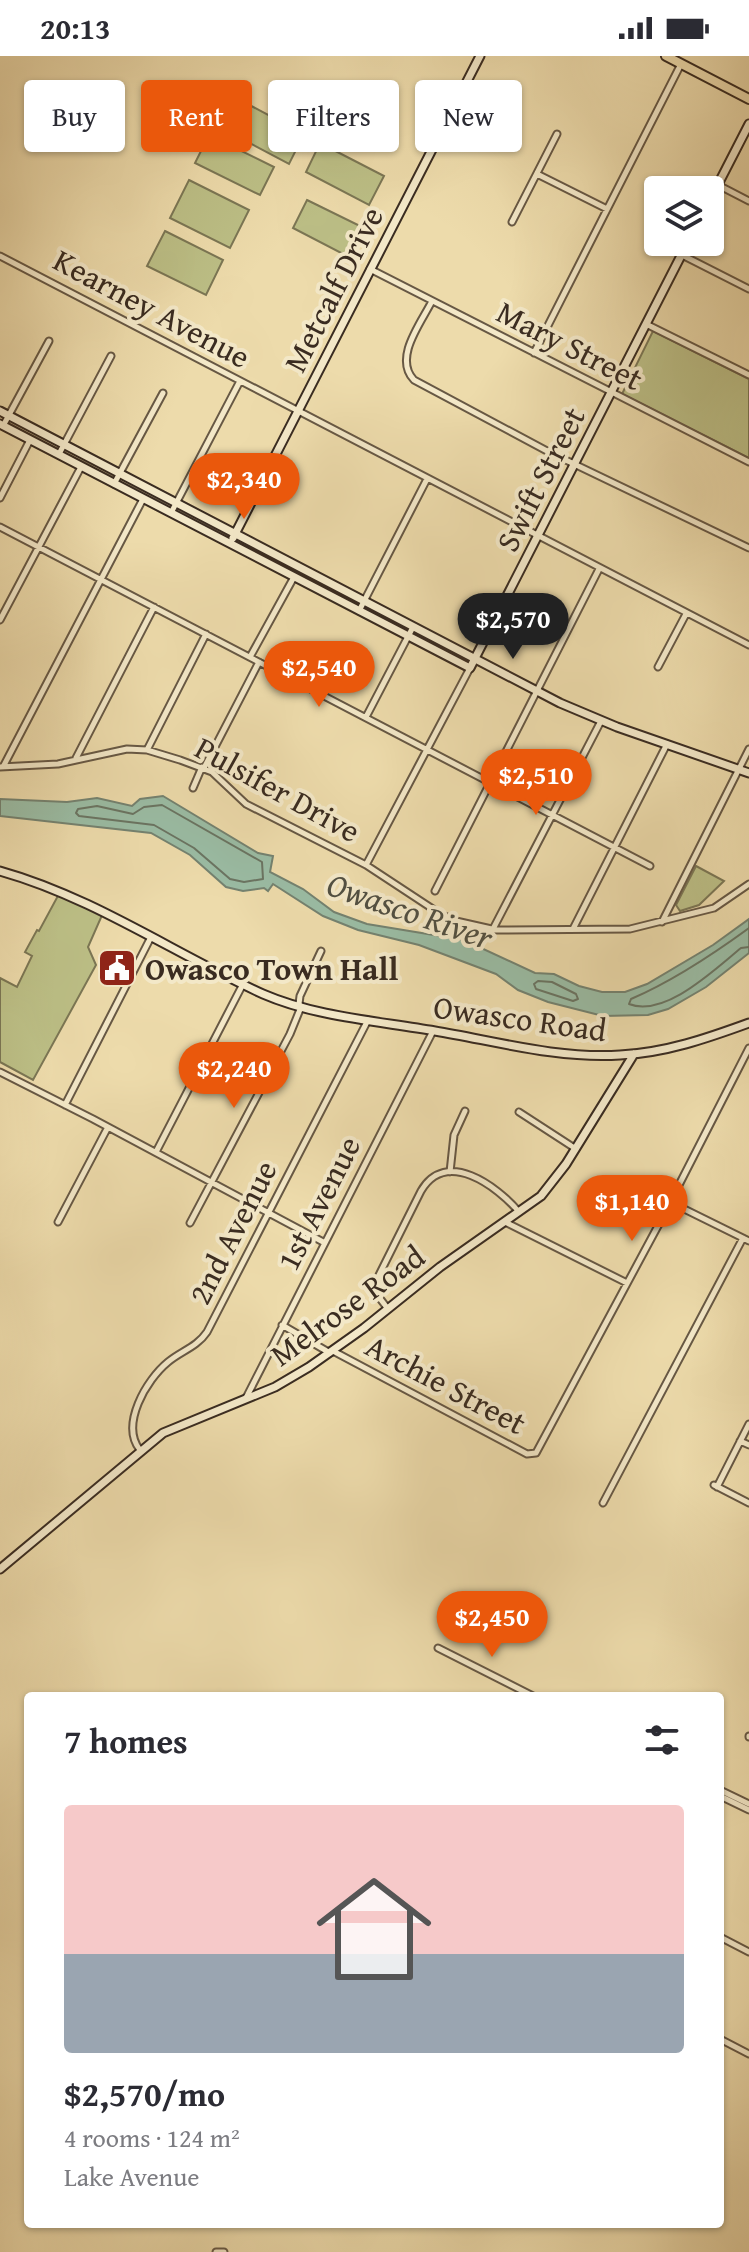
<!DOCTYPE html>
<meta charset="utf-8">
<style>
:root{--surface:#fff;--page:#f2f2f3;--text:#2b2b33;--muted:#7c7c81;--line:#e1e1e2;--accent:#ea580c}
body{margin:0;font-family:"Gentium Book Plus",serif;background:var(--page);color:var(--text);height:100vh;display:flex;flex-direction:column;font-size:30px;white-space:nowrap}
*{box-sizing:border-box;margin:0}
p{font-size:26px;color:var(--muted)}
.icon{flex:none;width:44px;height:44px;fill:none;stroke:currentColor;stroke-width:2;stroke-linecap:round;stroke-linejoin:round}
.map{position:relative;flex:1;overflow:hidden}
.details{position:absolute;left:24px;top:1636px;width:700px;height:536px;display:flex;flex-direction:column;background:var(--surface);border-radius:8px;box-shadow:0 2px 6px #0004}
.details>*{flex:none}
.hud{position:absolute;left:24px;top:24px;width:702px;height:72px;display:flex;gap:16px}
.tools{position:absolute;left:644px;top:120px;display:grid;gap:16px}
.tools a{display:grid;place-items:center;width:80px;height:80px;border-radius:8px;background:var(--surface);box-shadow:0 2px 6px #0004;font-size:40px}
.price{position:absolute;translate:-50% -68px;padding:0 18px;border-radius:28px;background:var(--accent);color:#fff;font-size:26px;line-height:52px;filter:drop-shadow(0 2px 4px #0008)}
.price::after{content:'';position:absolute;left:50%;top:48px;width:24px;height:18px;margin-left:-12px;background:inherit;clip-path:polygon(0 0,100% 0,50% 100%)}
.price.current{background:#222;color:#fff}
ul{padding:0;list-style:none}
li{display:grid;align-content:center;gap:16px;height:424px;padding:0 40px}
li+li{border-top:2px solid var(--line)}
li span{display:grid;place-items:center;height:248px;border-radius:8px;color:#555}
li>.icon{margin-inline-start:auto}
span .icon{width:144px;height:144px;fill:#fffc;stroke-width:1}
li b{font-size:34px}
h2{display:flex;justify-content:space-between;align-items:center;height:96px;padding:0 40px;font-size:34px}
.pill{padding:0 28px;border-radius:8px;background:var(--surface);box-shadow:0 2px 6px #0004;font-size:28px;line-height:72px}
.pill.current{background:var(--accent);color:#fff}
.status{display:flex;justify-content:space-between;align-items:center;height:56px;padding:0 40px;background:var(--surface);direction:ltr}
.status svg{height:22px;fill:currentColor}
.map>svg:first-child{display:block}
</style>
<div class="status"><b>20:13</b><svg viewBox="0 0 49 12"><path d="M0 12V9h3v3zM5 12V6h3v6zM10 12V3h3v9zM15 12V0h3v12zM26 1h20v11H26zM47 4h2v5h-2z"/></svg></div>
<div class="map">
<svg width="749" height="2196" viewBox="0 0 749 2196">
<rect width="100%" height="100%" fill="#eddbab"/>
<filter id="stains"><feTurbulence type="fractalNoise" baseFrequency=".0025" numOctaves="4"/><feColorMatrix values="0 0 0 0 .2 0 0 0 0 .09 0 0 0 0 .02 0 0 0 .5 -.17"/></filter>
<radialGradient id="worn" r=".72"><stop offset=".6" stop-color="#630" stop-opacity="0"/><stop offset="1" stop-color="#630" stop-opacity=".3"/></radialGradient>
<path fill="#bcbf86" stroke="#7b7654" stroke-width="2" d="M240,44L304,78L289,108L225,74Z
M209,79L274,111L260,139L195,107Z
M320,87L384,120L369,149L306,116Z
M189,124L249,154L230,192L170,162Z
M307,144L360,170L345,199L293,172Z
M165,175L223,204L206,239L147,210Z
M653,275L749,323V402L622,338Z
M696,810L724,825L699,849L680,855L676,849Z
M60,836L103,857L88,891L96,909L33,1024L0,1006V922L17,931L32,900L25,896L37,874L39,875Z"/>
<path fill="#9abca4" stroke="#748270" stroke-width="2" d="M163,740L258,797L273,800L270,816L303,833L334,856L367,868L464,884L535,917L554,918L579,930L602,936H625L647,928L713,889L749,863V897L706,931L668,953L648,959L603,960L548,946L518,934L496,918L419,889L358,874L323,860L273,828L268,835L264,832L243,835L226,831L190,799L151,777L0,760V743L67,746L97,742L132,750L140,743Z"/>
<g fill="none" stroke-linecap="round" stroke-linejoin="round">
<path stroke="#6a7462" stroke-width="2" d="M162,749L262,806L263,823L244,826L230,823L194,792L154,769L79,760L76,757L78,753L97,750L133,758L144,751Z
M749,872C712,899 673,925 631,943L629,948C665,962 715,913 741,892L749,891
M538,925L552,926L576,938L578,943L573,945L536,933L534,928Z"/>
<defs>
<path id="street" d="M537,118L607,153
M718,129L749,145
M512,166L557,78
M682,199L749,233
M0,200L749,589
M370,213L749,406
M432,245C421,267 393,302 414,324L547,395L749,492
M646,268L749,319
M534,297L681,8
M3,370L49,285
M59,398L111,300
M114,428L163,337
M0,442L30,384
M171,457L240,325
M0,471L650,810
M359,555L427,423
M0,564L81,411
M250,601L294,521
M658,611L686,558
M366,661L413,571
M147,694L206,578
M76,702L154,551
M0,711L58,708L127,693L147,694L180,704L212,716L246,748L366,809L442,859L456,865L496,874L630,873L714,852L749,828
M3,711L143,443
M204,712L259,606
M193,732L202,711
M366,809L470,612
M435,835L599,513
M662,866L749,693
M493,873L601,665
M573,873L667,688
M0,1016L93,1063L325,1187
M65,1049L151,881
M519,1056L576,1093
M156,1096L243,928
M450,1116L454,1079L465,1055
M670,1146L749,1185
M58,1166L108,1071
M505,1166L627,1227
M190,1167L290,978L301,951L299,948L300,940L321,895
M388,1253L375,1236V1227L421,1135C446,1092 497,1130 519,1156
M282,1269L330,1297
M333,1295L527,1398L536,1397L659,1168L749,992
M246,1342L433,975
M740,1385L749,1389
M140,1394C120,1369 146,1324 168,1306C181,1295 197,1291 207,1276L368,964
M714,1429L749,1447
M717,1431L749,1368
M603,1447L743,1182
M438,1592L533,1640
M749,1680V1681
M720,1734L749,1748
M720,1740L749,1754
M720,1881L749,1896
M720,1983L749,1998
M216,2196H224"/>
<path id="secondary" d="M710,144L749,68
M0,355L560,647L617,671L749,717
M0,368L470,612L688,186
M233,482L480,0
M0,815C93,841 175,898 263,938C316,961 378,965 435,975C495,985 558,1003 620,999C665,997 708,982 749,967
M0,1513L163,1377L275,1331L309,1311L364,1272L440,1211L541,1140L566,1108L634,998"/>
<path id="primary" d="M666,0L749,43"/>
</defs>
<use href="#street" stroke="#675844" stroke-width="9"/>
<use href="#secondary" stroke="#3a2c21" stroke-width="11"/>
<use href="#primary" stroke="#3a2c21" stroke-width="12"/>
<use href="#street" stroke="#f3e8c8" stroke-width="5"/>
<use href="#secondary" stroke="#f3e8c8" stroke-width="7"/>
<use href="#primary" stroke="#eddbab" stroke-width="8"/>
</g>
<defs>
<symbol id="civic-square" viewBox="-11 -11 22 22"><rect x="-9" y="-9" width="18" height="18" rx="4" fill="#8f2418" stroke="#f3e8c8"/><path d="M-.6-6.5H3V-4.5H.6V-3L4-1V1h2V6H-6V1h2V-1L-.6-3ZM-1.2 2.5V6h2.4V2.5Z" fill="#fff"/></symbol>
</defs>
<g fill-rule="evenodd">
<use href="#civic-square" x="95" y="890" width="44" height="44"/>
</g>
<g text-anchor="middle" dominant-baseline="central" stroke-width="8" stroke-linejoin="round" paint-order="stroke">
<g font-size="32" fill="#3a2c21" stroke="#f3e8c8">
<text transform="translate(333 233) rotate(-63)">Metcalf Drive</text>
<text transform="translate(152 252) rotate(28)">Kearney Avenue</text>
<text transform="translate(570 289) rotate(27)">Mary Street</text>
<text transform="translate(540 423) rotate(-63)">Swift Street</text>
<text transform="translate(278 733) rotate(29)">Pulsifer Drive</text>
<text transform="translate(520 962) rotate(8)">Owasco Road</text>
<text transform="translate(318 1147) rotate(-63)">1st Avenue</text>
<text transform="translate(232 1176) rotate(-63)">2nd Avenue</text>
<text transform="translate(347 1249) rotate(-36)">Melrose Road</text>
<text transform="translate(446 1328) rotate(28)">Archie Street</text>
</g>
<g font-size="32" font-weight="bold" fill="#3a2c21" stroke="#f3e8c8" text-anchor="start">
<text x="145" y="912">Owasco Town Hall</text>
</g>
<g font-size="34" font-style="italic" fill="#525042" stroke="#f3e8c8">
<text transform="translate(410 854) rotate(19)">Owasco River</text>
</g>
</g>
<rect width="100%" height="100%" filter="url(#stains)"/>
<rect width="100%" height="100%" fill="url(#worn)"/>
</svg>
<div class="tools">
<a><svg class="icon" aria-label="layers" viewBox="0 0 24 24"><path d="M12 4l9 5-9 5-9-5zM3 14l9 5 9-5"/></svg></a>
</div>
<b class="price" style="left:244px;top:465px">$2,340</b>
<b class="price current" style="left:513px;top:605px">$2,570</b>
<b class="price" style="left:319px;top:653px">$2,540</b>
<b class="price" style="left:536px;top:761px">$2,510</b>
<b class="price" style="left:234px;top:1054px">$2,240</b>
<b class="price" style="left:632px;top:1187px">$1,140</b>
<b class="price" style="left:492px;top:1603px">$2,450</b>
<div class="hud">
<a class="pill">Buy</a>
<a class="pill current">Rent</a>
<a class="pill">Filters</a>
<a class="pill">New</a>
</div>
<section class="details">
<h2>7 homes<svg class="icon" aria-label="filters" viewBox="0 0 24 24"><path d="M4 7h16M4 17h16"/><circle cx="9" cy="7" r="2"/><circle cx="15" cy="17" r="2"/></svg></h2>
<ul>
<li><span style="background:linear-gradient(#f6c9c9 60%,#9aa5b1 0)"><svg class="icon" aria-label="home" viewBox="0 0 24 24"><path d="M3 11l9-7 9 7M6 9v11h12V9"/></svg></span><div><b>$2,570/mo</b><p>4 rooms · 124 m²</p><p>Lake Avenue</p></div></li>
</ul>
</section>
</div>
